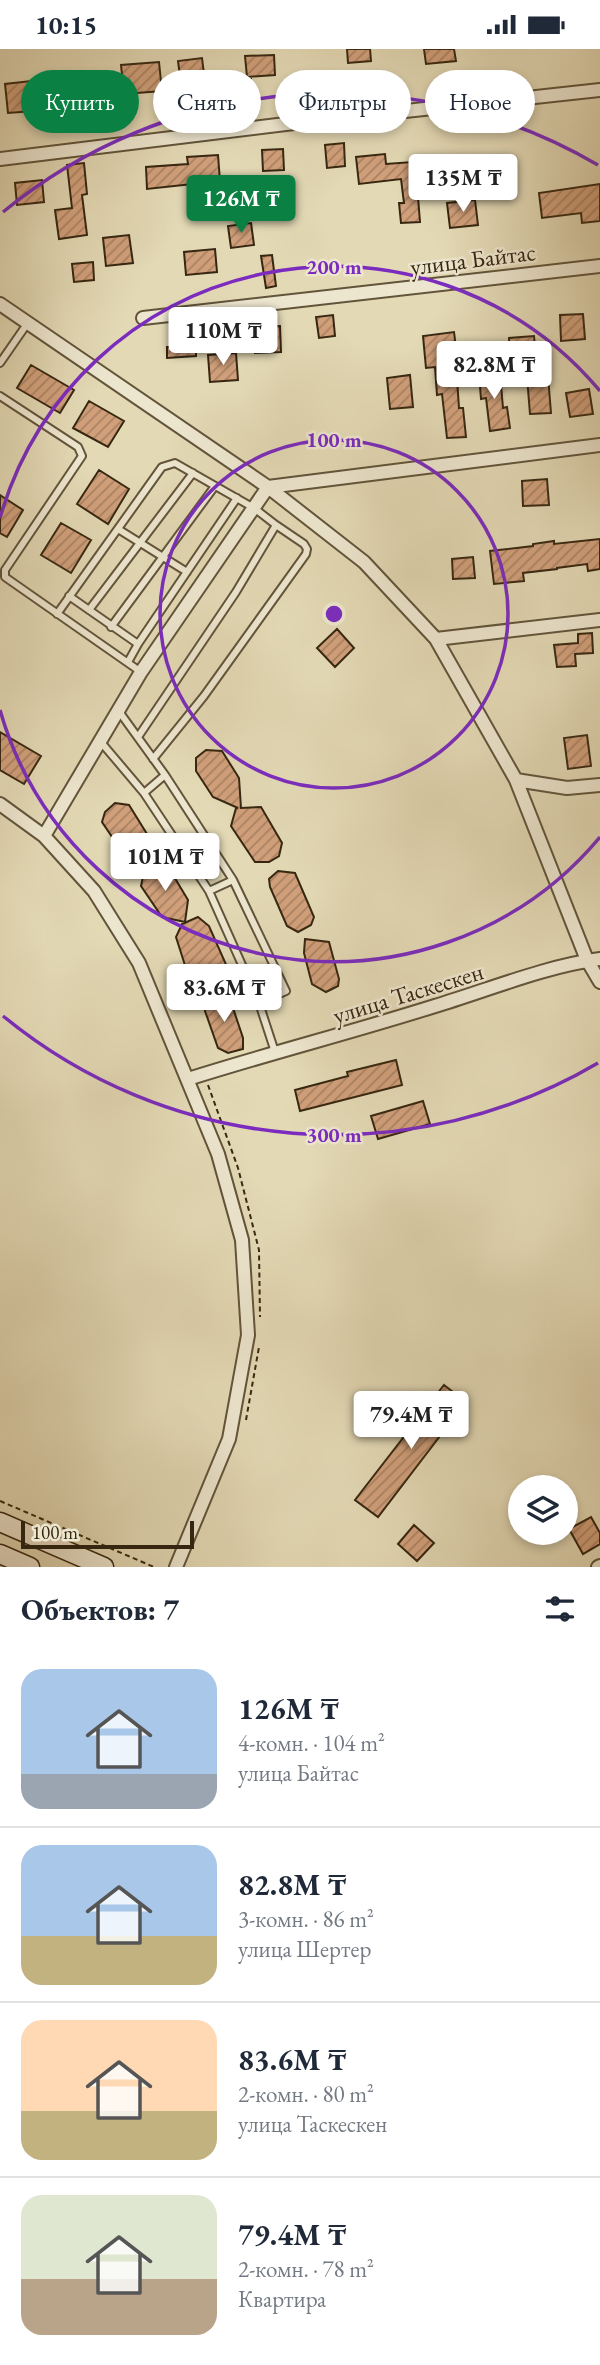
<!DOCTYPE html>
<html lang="ru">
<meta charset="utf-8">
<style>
:root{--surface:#fff;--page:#f6f6f7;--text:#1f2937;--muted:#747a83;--line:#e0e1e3;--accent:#0b8043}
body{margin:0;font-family:"EB Garamond",serif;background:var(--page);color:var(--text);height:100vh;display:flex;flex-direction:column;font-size:26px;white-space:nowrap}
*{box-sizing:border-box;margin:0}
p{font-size:23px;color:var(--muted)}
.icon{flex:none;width:38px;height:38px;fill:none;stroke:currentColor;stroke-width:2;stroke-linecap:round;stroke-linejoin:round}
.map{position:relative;height:1518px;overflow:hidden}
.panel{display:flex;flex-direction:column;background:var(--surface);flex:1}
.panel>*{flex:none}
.banner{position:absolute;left:21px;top:21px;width:558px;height:63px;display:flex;gap:14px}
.controls{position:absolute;left:508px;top:1426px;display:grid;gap:14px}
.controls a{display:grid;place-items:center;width:70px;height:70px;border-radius:50%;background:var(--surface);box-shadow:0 4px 10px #0003;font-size:35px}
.scale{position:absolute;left:21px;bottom:18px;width:173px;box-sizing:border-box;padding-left:7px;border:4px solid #372711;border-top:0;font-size:19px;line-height:24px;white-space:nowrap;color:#372711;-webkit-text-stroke:5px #ede6cf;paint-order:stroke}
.price{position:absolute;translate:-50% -60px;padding:0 16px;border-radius:7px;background:#fff;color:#222;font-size:23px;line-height:46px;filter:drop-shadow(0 2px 4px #0008)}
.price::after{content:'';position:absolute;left:50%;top:42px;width:21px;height:16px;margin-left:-10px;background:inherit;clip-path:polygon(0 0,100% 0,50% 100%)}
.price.active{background:var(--accent);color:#fff}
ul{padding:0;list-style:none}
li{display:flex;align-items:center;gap:21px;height:175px;padding:0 21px}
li+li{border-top:2px solid var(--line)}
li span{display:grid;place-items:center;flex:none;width:196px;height:140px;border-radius:21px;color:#555}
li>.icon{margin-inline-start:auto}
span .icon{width:84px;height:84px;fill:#fffc;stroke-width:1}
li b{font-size:30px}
h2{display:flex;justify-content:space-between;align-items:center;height:84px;padding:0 21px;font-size:30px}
.chip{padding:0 24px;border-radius:32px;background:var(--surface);box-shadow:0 4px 10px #0003;font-size:24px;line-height:63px}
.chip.active{background:var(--accent);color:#fff}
.status{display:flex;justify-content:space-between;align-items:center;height:49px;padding:0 35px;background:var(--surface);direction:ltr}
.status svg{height:19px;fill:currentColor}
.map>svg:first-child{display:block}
</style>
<div class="status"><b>10:15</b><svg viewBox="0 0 49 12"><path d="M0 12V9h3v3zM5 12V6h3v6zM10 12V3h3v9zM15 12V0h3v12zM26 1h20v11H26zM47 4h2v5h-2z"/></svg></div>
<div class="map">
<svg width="600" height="1518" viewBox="0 0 600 1518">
<defs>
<pattern id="building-hatch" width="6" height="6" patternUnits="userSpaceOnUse" patternTransform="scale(1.75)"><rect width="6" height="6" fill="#d1a07b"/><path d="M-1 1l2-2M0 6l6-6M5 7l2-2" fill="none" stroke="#aa8263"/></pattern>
</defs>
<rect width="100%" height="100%" fill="#e3d9b5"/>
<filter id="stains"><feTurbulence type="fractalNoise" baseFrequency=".00286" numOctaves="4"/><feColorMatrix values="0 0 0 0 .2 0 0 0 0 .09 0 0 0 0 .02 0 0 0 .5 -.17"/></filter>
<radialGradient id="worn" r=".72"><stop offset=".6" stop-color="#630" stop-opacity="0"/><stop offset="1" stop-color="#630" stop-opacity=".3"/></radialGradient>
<path fill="url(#building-hatch)" stroke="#372711" stroke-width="2" d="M347,0H370L371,12L348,14Z
M424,0H454L456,12L426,15Z
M274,6L275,26L247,28L245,7Z
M202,9L205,33L181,35L178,12Z
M159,13L162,42L124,45L121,16Z
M251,29L254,61L234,63L231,31Z
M31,32L34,62L8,64L5,35Z
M344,94L345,117L327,119L325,96Z
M283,100L284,121L263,122L262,101Z
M385,105L386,115L426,112L428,135L417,136L420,173L401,174L399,154H404L401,130L359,135L356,108Z
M218,106L220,132L147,140L146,118L188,115L187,108Z
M84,114L87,145L82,146L87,186L59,190L55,161L72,159L67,116Z
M42,131L44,153L17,156L15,134Z
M600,135V172L582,174L581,164L542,169L539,144Z
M475,151L478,176L450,179L447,154Z
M251,174L254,196L231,199L228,177Z
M129,186L133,214L106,217L103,189Z
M215,200L217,223L186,226L184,203Z
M272,206L276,237L266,239L261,207Z
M93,213L94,231L74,233L72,215Z
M583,265L585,290L561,292L560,266Z
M333,266L335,287L319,289L316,268Z
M280,277L281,303L255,304L254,278Z
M454,283L458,315H456L459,359H463L466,388L447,389L442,345L437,346L435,318L426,319L423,287Z
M534,287L536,309L510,311L509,289Z
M196,296V307L167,309V298Z
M236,304L238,331L210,333L208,306Z
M31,316L74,341L60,364L17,339Z
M500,324L503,359L507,358L510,379L490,382L486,349L481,350L479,325Z
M410,326L413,358L390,360L387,329Z
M548,327L551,364L530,365L527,328Z
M589,340L593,365L570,368L566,344Z
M89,352L124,372L108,398L73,379Z
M99,421L129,440L108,475L77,455Z
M547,430L549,456L523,457L522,432Z
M0,446L23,461L7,488L0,484Z
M61,474L91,491L71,524L41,506Z
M600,490V520L588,522L587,515L557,519V520L523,524L524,532L494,535L490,502L533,497V495L554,492V495Z
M473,508L475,529L453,530L452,510Z
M337,580L354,599L335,618L317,599Z
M592,584L593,604L575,605L576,617L557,618L554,596L578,594V585Z
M0,683L41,707L24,735L0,721Z
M587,686L591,717L568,720L564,689Z
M206,701L222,702L239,729L241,759L261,758L282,794L279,807L269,813H255L231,777L236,759H238L213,748L196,722V709Z
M115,754L129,756L152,793L151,809L127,810L102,773L105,763Z
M151,816H167L188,851L185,873L162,868L141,837L144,823Z
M278,822L295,824L314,868L311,876L298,883L287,877L270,838L269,830Z
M198,868L209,877L228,920L217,941L190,932L176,888L182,875Z
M305,890L329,893L339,930L338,937L326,943L312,935L304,904Z
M218,946L231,953L243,989V1000L228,1004L218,999L205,962V951Z
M396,1011L402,1036L300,1062L295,1041L348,1027L347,1023Z
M423,1052L430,1075L378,1090L371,1067Z
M444,1336L466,1353L378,1468L355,1451Z
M591,1468L600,1484V1495L583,1505L569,1480Z
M414,1476L434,1494L417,1512L398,1495Z"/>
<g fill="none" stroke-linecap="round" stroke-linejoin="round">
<defs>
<path id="service" d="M0,314L27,275
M0,347L78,398L82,407L5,521V528L141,623
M118,480L187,523
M69,547L138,595
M89,561L193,424
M57,565L162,418L175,414L254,459L276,476L236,543L138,688
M111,578L215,437
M128,613L138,595L237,449
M118,661L165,726L144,744L209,842L259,954L286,942L233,831L165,726
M100,692L144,744
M153,710L204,647L306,505L307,500L304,495L276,476
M209,842L233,831
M259,954L275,1003"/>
<path id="minor" d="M0,110L294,74L600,41
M0,255L268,438L364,513L436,590L516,731L587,911L600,933
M143,269L600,217
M436,590L600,571
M516,731L567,739L600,736
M0,755L44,787
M188,1030C270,1004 353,983 435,957C488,941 546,917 600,910
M176,1518L229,1390L248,1286L242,1191L218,1105L139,914L94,842L44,787L141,623L268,438L600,396
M598,1518L600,1517"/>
<path id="secondary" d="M0,1473L104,1518
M0,1505L30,1518"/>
</defs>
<use href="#service" stroke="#62543a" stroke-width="10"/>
<use href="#minor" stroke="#62543a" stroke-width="16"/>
<use href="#secondary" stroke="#372711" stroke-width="21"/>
<path stroke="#372711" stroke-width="2" stroke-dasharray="5 3.5" stroke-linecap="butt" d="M208,1036L238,1119L259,1201L260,1268
M246,1371L259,1298
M0,1452L154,1518"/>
<use href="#service" stroke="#ede6cf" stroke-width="6"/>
<use href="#minor" stroke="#ede6cf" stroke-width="12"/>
<use href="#secondary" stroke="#ede6cf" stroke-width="18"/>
</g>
<g fill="none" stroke="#7b2cbf" stroke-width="3.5">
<circle cx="334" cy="565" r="174"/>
<path d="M600 788A347 347 0 0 1 0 661M0 469A347 347 0 0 1 600 342"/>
<path d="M598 1014A521 521 0 0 1 3 967M3 163A521 521 0 0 1 598 116"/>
</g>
<g text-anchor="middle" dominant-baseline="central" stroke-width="5" stroke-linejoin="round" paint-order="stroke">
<g font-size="24" fill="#372711" stroke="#ede6cf">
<text transform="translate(473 210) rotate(-7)">улица Байтас</text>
<text transform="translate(408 944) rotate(-17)">улица Таскескен</text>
</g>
</g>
<circle cx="334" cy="565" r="10" fill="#7b2cbf" stroke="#ede6cf" stroke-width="3.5"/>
<g font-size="21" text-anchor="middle" font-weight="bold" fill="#7b2cbf" stroke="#ede6cf" stroke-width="5" stroke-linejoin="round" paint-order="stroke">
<text x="334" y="225">200 m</text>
<text x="334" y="398">100 m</text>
<text x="334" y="1093">300 m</text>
</g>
<rect width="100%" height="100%" filter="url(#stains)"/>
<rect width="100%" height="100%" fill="url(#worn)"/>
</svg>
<div class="controls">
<a><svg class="icon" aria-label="layers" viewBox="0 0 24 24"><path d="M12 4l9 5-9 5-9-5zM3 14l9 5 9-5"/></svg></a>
</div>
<div class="scale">100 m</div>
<b class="price" style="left:463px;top:165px">135M ₸</b>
<b class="price active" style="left:241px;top:186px">126M ₸</b>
<b class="price" style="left:223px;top:318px">110M ₸</b>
<b class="price" style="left:494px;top:352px">82.8M ₸</b>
<b class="price" style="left:165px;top:844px">101M ₸</b>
<b class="price" style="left:224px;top:975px">83.6M ₸</b>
<b class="price" style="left:411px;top:1402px">79.4M ₸</b>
<div class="banner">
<a class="chip active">Купить</a>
<a class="chip">Снять</a>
<a class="chip">Фильтры</a>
<a class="chip">Новое</a>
</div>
</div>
<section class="panel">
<h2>Объектов: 7<svg class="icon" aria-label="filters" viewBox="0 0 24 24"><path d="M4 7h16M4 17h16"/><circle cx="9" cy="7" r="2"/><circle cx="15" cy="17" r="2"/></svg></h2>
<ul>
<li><span style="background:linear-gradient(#a9c7e8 75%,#9aa5b1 0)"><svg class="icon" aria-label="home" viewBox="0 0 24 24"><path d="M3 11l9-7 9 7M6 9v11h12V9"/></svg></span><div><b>126M ₸</b><p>4-комн. · 104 m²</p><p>улица Байтас</p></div></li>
<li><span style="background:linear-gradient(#a9c7e8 65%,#c2b280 0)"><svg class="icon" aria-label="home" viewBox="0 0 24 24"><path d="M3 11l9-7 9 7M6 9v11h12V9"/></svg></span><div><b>82.8M ₸</b><p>3-комн. · 86 m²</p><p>улица Шертер</p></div></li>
<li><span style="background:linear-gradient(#ffd9b3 65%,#c2b280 0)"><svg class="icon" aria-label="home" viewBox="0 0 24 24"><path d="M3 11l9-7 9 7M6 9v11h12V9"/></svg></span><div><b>83.6M ₸</b><p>2-комн. · 80 m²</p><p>улица Таскескен</p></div></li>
<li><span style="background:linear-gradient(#dfe7d0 60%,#b9a48a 0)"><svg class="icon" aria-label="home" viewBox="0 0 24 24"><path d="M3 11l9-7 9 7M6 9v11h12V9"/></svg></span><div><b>79.4M ₸</b><p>2-комн. · 78 m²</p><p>Квартира</p></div></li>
</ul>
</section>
